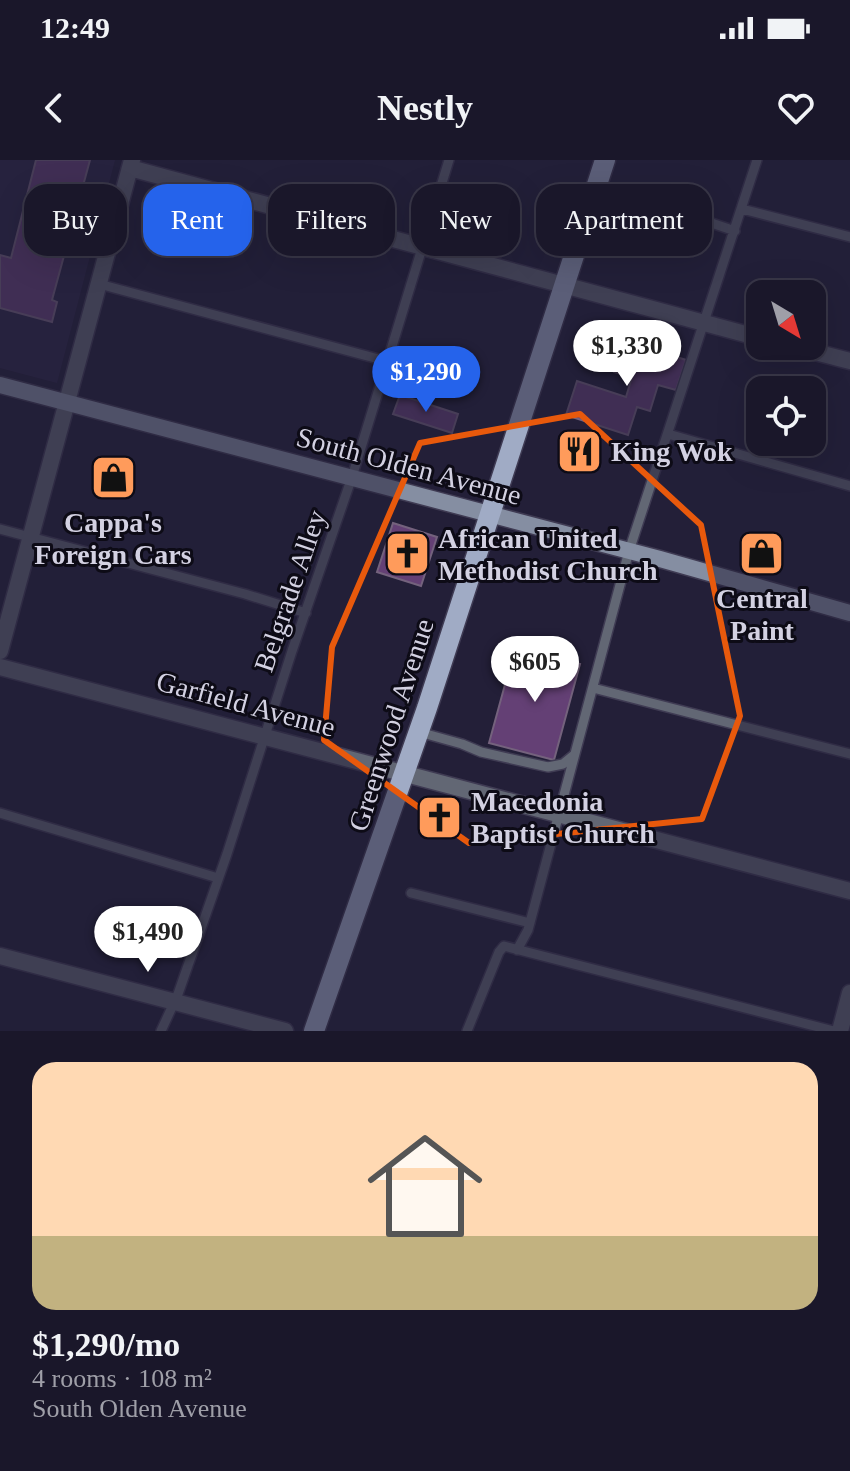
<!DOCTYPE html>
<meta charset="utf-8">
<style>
:root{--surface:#1a172a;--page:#272436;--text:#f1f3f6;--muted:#9f9fa8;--line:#383647;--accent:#2563eb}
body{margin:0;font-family:Georgia,serif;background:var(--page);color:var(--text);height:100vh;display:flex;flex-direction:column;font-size:30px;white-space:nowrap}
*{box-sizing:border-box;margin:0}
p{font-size:26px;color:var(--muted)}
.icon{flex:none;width:44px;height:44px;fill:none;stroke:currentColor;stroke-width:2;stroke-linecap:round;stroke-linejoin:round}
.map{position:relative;height:871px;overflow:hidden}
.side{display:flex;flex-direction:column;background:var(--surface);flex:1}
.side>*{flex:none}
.hud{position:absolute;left:24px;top:24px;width:802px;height:72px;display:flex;gap:16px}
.needle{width:52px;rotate:142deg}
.fabs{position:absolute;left:746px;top:120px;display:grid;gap:16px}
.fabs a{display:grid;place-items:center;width:80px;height:80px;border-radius:16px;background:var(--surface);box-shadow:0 8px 32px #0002,0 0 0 2px var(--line);font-size:40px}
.price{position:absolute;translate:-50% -68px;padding:0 18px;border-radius:28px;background:#fff;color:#222;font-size:26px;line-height:52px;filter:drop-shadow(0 2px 4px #0008)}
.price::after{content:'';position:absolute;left:50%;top:48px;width:24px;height:18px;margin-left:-12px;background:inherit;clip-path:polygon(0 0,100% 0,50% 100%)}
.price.on{background:var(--accent);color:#fff}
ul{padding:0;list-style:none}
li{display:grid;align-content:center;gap:16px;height:424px;padding:0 32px}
li span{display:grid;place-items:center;height:248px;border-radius:24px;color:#555}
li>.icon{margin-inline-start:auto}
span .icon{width:144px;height:144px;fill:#fffc;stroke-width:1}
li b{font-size:34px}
.chip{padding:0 28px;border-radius:24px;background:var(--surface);box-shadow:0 8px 32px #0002,0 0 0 2px var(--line);font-size:28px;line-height:72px}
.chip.on{background:var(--accent);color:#fff}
.status{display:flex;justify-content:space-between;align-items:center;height:56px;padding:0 40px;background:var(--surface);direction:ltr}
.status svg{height:22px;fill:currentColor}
header{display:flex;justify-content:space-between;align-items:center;height:104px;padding:0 32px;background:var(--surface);font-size:36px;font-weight:700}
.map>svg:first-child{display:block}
</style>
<div class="status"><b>12:49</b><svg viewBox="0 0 49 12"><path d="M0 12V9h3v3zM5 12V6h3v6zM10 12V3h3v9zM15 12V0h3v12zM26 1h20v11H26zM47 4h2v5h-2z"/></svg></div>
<header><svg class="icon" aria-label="back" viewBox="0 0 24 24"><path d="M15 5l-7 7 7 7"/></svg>Nestly<svg class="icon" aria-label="heart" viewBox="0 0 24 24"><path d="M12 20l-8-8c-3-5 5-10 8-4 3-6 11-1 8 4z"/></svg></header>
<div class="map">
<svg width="850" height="871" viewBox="0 0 850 871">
<rect width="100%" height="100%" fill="#231f38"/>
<path fill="#2c2746" d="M0,0H115L57,223L0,208Z"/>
<path fill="#644075" stroke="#74627d" stroke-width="2" d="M36,0H90L52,140L57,142L52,162L0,148V95L11,98Z
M624,180L686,200L676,230L658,225L650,251L637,247L628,275L566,255L577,221L626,237L632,217L614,212Z
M400,235L458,254L452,273L393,254Z
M393,363L437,377L421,426L377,412Z
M515,488L580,504L554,600L489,583Z"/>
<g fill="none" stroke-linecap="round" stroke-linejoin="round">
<defs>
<path id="service" d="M597,24L735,71
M742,49L850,77
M99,124L386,201
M668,274L850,326
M0,369L245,434L306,453
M593,528L850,594
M419,572L462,584L481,592L548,607L563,604L574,595
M0,653L218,718
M411,733L530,763
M517,790L528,770L629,391L757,0
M161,871L178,834L227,694L292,491L352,317L449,0
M467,871L499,792L504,786L834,871"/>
<path id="minor" d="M130,8L760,178
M792,186L850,201
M0,491L132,0
M0,507L850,731
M0,796L285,871
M840,871L850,833"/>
<path id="secondary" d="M0,225L660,399L850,453"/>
<path id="primary" d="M314,871L427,548L605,0"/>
</defs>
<use href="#service" stroke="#3f3b53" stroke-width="12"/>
<use href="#minor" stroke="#3f3b53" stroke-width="19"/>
<use href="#secondary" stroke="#3f3b53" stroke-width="19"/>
<use href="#primary" stroke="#3f3b53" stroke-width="23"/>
<use href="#service" stroke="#626774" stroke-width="9"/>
<use href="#minor" stroke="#626774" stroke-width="16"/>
<use href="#secondary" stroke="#858ea2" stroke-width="16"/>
<use href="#primary" stroke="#a0abc5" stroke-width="20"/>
</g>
<path d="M0 0H850V871H0ZM580,254L701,365L740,556L702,659L469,683L324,580L332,487L420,283Z" fill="#231f38" fill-opacity=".55" fill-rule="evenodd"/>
<path fill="none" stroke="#e8590c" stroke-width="6" stroke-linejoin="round" d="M580,254L701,365L740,556L702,659L469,683L324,580L332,487L420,283Z"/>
<defs>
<symbol id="restaurant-square" viewBox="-11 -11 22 22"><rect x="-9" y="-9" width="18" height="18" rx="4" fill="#ff9b5b" stroke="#0d0b16"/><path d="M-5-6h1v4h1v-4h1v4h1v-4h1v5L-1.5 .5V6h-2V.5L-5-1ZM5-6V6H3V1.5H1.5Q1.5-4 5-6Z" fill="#111"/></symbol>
<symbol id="shop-square" viewBox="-11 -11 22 22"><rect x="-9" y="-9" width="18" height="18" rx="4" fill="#ff9b5b" stroke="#0d0b16"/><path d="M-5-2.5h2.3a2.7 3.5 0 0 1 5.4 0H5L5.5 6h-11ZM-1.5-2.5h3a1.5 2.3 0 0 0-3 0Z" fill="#111"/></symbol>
<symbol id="church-square" viewBox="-11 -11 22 22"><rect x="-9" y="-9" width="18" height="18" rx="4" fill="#ff9b5b" stroke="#0d0b16"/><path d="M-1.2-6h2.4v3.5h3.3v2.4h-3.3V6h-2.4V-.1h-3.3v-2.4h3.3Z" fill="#111"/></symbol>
</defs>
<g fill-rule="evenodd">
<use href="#restaurant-square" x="554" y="266" width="51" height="51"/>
<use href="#shop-square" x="88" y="292" width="51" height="51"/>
<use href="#shop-square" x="736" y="368" width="51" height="51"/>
<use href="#church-square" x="382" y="368" width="51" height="51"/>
<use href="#church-square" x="414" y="632" width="51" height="51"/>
</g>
<g text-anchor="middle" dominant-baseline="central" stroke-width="6" stroke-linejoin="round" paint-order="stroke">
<g font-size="28" font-weight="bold" fill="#d3d1e2" stroke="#0d0b16" text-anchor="start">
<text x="611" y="291">King Wok</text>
<text x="113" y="362" text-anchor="middle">Cappa's<tspan x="113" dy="32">Foreign Cars</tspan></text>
<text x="438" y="378">African United<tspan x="438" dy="32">Methodist Church</tspan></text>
<text x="762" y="438" text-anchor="middle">Central<tspan x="762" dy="32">Paint</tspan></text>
<text x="471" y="641">Macedonia<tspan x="471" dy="32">Baptist Church</tspan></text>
</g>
<g font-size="28" fill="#d3d1e2" stroke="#0d0b16">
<text transform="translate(409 306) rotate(15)">South Olden Avenue</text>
<text transform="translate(290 431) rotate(-71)">Belgrade Alley</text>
<text transform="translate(246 544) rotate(15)">Garfield Avenue</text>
<text transform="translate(391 565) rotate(-72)">Greenwood Avenue</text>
</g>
</g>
</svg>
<div class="fabs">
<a><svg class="needle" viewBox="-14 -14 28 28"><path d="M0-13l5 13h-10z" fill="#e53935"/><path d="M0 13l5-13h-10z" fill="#9f9fa8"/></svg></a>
<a><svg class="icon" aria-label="locate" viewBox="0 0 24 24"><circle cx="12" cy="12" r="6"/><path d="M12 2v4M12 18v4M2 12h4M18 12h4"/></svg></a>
</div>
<b class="price" style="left:627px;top:228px">$1,330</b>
<b class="price on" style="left:426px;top:254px">$1,290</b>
<b class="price" style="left:535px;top:544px">$605</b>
<b class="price" style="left:148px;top:814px">$1,490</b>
<div class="hud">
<a class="chip">Buy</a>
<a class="chip on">Rent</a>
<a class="chip">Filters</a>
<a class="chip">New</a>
<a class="chip">Apartment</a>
</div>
</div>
<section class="side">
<ul>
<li><span style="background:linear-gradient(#ffd9b3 70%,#c2b280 0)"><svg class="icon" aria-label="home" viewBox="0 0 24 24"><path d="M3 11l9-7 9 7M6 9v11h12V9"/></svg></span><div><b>$1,290/mo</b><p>4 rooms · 108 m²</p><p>South Olden Avenue</p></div></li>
</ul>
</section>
